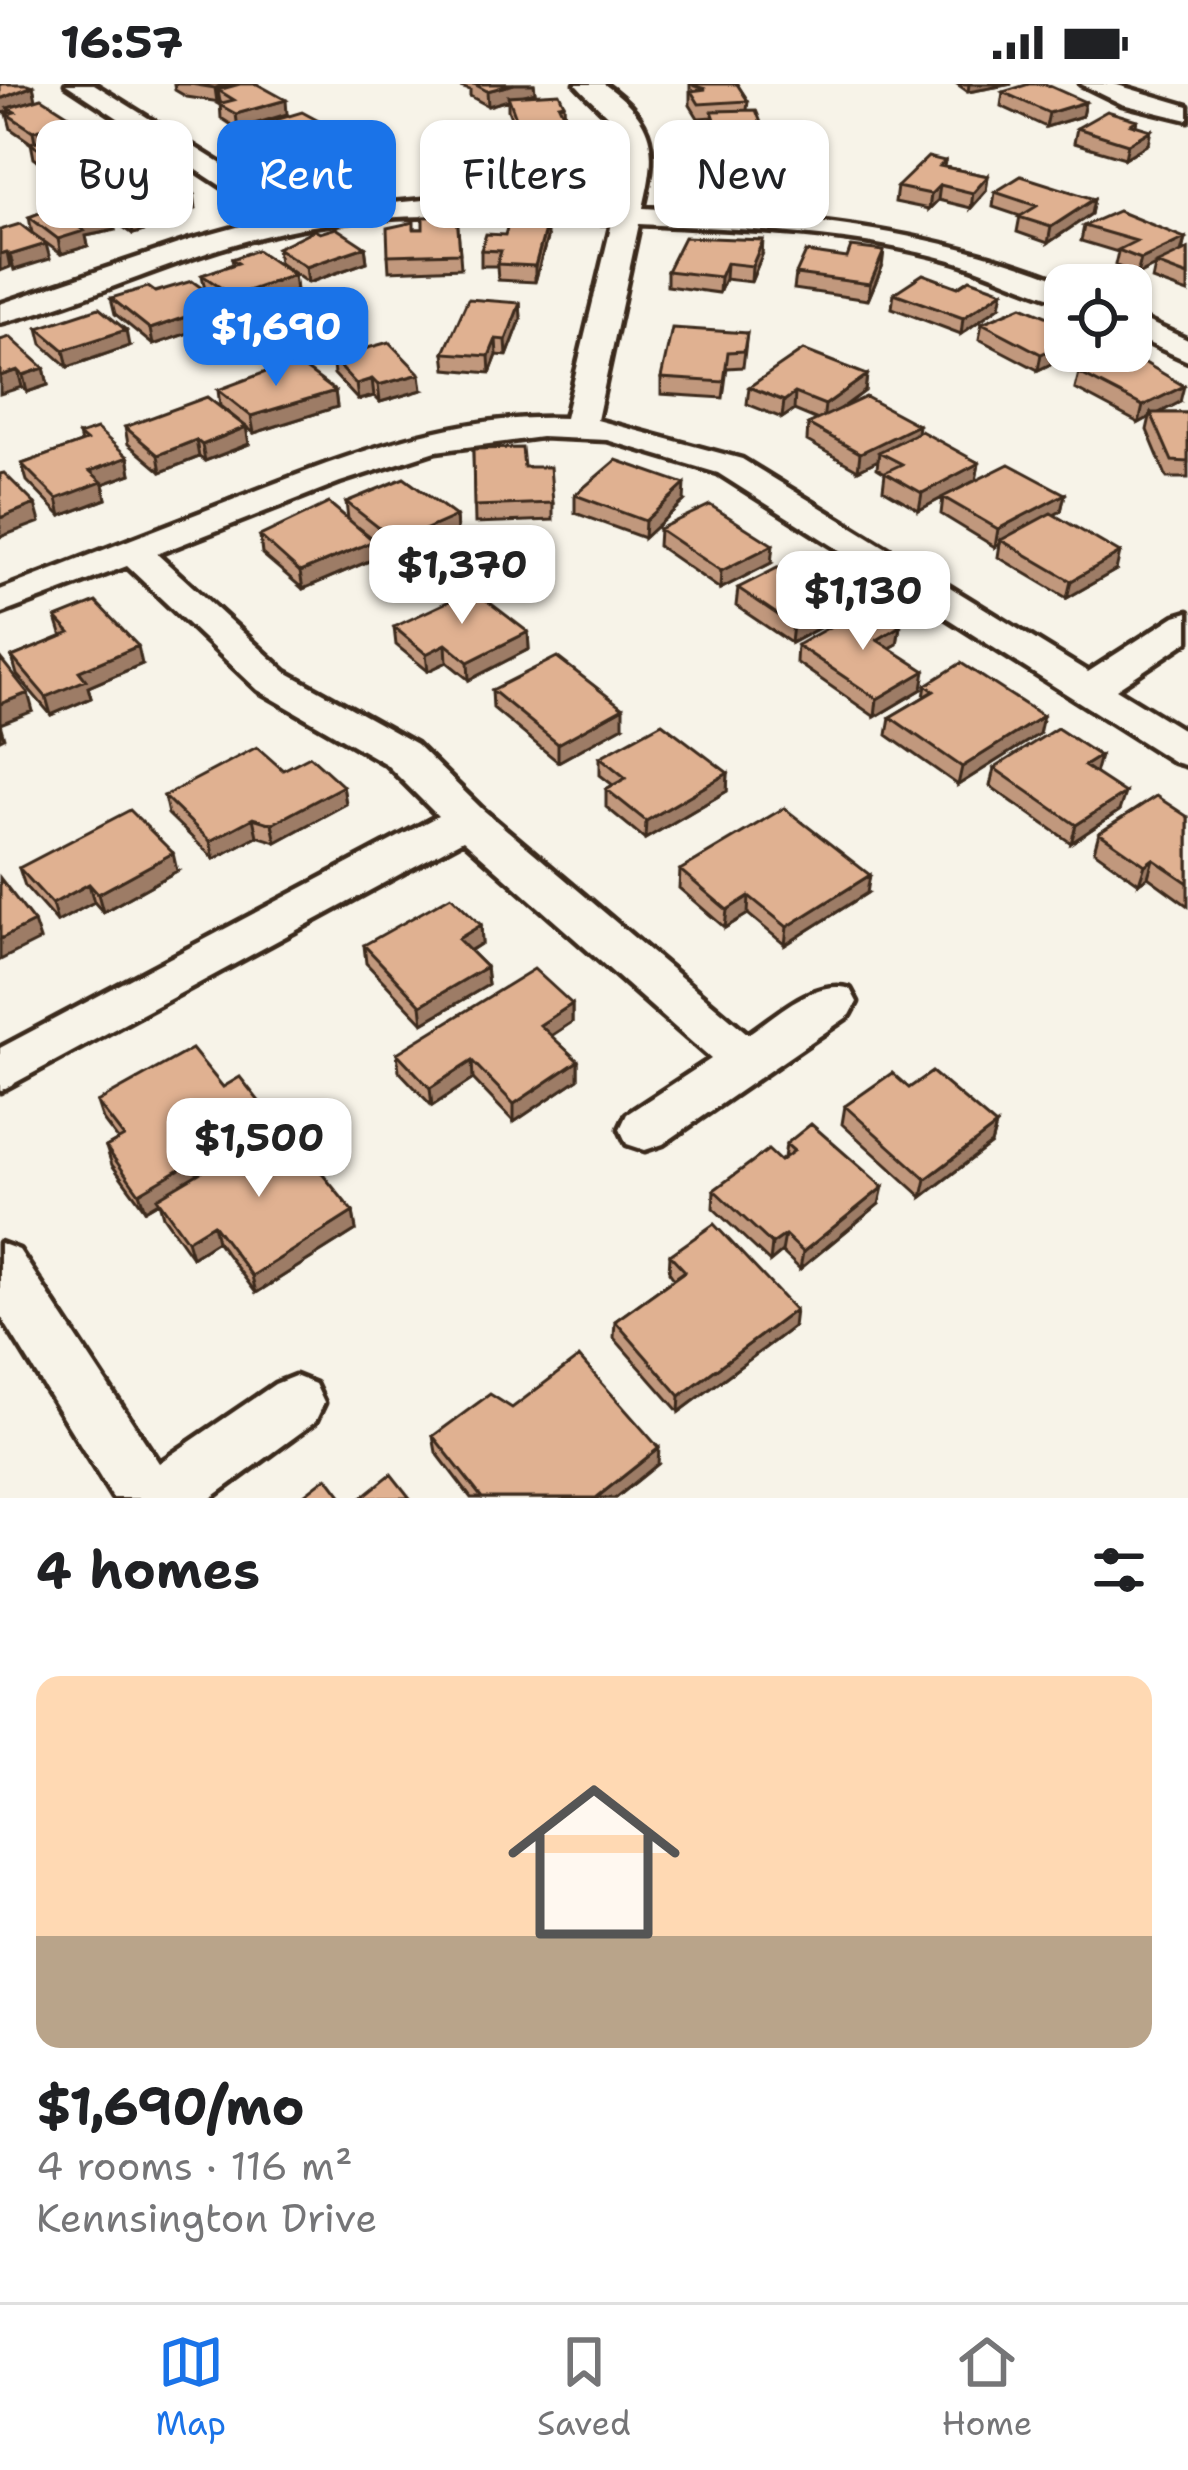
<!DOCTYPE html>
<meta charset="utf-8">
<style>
:root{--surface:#fff;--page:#f6f6f6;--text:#202124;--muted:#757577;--line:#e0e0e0;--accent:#1a73e8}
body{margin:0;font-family:"Shantell Sans",sans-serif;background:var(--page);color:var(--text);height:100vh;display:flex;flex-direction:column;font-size:45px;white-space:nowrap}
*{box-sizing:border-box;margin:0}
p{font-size:39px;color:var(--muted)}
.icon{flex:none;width:66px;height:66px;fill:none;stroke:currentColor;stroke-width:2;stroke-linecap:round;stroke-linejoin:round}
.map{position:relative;height:1414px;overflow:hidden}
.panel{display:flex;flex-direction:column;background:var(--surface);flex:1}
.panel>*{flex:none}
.hud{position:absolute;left:36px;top:36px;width:1116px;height:108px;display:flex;gap:24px}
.controls{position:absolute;left:1044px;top:180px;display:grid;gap:24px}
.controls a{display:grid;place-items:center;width:108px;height:108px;border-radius:24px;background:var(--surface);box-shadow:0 3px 9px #0004;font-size:60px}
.price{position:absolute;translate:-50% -102px;padding:0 27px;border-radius:24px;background:#fff;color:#222;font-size:39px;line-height:78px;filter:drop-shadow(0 3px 6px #0008)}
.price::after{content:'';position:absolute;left:50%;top:72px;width:36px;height:27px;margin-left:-18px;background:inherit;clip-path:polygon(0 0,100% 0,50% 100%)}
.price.selected{background:var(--accent);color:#fff}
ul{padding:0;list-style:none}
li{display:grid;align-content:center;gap:24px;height:636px;padding:0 36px}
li+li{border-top:3px solid var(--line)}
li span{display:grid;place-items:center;height:372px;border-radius:24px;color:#555}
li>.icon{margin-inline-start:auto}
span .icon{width:216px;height:216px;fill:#fffc;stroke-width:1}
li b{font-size:51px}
h2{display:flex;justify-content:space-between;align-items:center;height:144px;padding:0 36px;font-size:51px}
.pill{padding:0 42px;border-radius:24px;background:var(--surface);box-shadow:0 3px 9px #0004;font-size:42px;line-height:108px}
.pill.selected{background:var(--accent);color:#fff}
.status{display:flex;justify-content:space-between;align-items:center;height:84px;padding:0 60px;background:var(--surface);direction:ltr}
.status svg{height:33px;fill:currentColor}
.dock{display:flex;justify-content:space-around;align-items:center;height:168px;border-top:3px solid var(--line);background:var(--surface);font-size:33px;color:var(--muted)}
.dock a{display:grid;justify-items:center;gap:6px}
.dock .selected{color:var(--accent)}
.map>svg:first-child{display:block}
</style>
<div class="status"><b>16:57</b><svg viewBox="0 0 49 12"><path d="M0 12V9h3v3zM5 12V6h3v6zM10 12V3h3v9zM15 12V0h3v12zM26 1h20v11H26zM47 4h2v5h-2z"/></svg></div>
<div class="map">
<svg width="1188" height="1414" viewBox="0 0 1188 1414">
<rect width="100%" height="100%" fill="#f7f3e8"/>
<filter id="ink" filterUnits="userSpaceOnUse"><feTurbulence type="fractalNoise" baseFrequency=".00833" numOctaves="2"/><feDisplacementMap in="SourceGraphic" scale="24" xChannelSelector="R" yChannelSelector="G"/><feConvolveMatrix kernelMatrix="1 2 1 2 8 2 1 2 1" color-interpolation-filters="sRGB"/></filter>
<g filter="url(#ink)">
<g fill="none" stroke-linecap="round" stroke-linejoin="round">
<defs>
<path id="minor" d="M66,0H94L298,128L434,115L616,123C638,39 628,56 576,0H604C657,38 657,65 643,124C792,132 933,144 1073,201H1065V217C1023,206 985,184 943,174C844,148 741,145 639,140L597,336L742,375L1088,588L1175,532L1188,528V557L1116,605L1188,649V682L1174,678L718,389L607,356L541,353L436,367L340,398L157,470L286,588L416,660L482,725L748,950C777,931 814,894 850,905L857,918L850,931L663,1060L645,1066L627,1060L620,1045L627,1030L711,975L463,756L0,1007V964L438,732L386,680L258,606L127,482L0,530V506C77,476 153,447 230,417C336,376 449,329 565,334L612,139C501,132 390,124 281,148C185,169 96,215 0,239V220L190,156L270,134Z
M1081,0H1114L1188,22V36L1122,20Z
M1131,230L1188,256V277L1131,251Z
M0,1159L19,1166L159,1379L275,1300L295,1292L315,1300L324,1319L315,1338L211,1414H113L0,1231Z"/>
</defs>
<use href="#minor" stroke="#3b2a1e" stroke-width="9"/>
<use href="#minor" fill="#f7f3e8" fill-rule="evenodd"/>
</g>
<path fill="#c1987d" stroke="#3b2a1e" stroke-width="3" d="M174,0H257L287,30L238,45L221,34L220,18L187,13L175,6Z
M451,0H534L535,8L526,11L564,20L566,51H554L577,67L572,86L564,85L560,98L510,95L509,81L519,54L508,26V16L488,22L470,12V6Z
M690,0H737L748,17L747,26L767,54L766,69L749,70L745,109L695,107L696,92L712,70L709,59L710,45H712V33L698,34L690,21Z
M957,0H1012L968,8Z
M33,2L36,16L75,35L77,46L115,75L60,92L34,74L31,59L11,45L7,30H10L9,27L0,30Z
M1003,8L1085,18L1082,32L1046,43L1001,22Z
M1137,36L1136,41L1148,60L1125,74L1074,59L1077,44Z
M262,40L339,48V53L382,73L383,88L332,104L312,92L311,83L304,79V74L290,78L271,67L270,58L263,54Z
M945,77L944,83L988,92L986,107L971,124L938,116L929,125L895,118L897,103Z
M110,104L196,125L170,132L171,139L133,150L113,136L115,146L86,152L88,162L61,170L32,149L29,133L101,123L100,113L112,110Z
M995,108L1094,115L1091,130L1048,159L1017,148L1020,132L993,123Z
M457,132L461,184L389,187L388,171L414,145H423Z
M1084,142L1185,154L1182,168L1188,165V209L1152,196L1155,182L1137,191L1115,181L1118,168L1081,157Z
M320,149L365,163L367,178L308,199L279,179L277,164Z
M547,154L535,198L498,196L497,182H481V166Z
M762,171L751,198L725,195L719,209L667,202V187Z
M232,175L294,191L296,207L235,228L213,212L224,220L226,236L153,261L115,230L111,214L155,208L205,206L202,191L233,180Z
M882,183L868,216L794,205L796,190Z
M894,209L1000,222L961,250L892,224Z
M520,219L521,235L507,272L497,271L490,289L446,285L444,269Z
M982,239L1065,240V267H1097L1096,270L1180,318L1158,329H1188V394H1167L1147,346L1150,333L1139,339L1075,305L1079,289L1088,284L1090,273L1072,281L1061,275L1038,286L979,255Z
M38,244L129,262L68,283L42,260Z
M747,249L743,283L727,284L723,314L661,310V294Z
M0,256L44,284L48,301L27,308L22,303Z
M332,274L422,306L380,318L374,312L358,316L334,290Z
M867,291L865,307L841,325L917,349L979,379L976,396L919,426L883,405L885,389L877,384L878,376L858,386L807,357L808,340L818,336L794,326L782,334L747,320L749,303Z
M218,306L335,307L337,323L254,349L220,322Z
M125,343H246L249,360L205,377L199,373L161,388L128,360Z
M79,351L128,373L131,390L103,400L106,415L61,432L27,397L22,380L81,359Z
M473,365L524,383L553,419V436L475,439Z
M1065,410L1061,427L1054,431L1116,486L1067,514L998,473L1000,460L995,463L941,430L943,413Z
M575,411L684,417L644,454L575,429Z
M346,418L456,432L457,449L399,475L358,443L374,457L376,474L303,505L262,470L260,452L348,435Z
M659,445L771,479L720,505L658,462Z
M813,489L856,507L854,525L791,559L736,522L738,504Z
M56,534L142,580L88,603L91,614L51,631L17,591L12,573L62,553Z
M900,542L897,560L890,564L922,605L875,633L796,578L797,561Z
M394,543L528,548L529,565L469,596L447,578L428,587L396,561Z
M926,601L1039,650L958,701L887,651L890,633L924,613Z
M492,606L623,642L558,678L493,624Z
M600,673L728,689L727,707L645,755L606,723V705L613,701L600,691Z
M994,684L1095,689L1119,727L1071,759L990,702Z
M283,686L343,702L346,720L276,758L257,752L214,775L168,730L164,712Z
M1188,733V822L1148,793L1139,799L1094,767L1099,749Z
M19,784L177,787L103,828L94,818L57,838L25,802Z
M680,786L867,809L785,861L748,830L725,844L679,804Z
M481,841L482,859L470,867L486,883L488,901L423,939L366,879L364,861Z
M572,920V938L551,952L578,977V995L514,1038L473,995L432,1022L399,987L397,969Z
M223,1003L262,1021L266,1038L259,1043L261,1053L353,1128L356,1146L256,1209L217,1157L192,1173L163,1132L159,1118L145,1126L112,1081L106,1063L118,1056L103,1036L97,1018Z
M909,1004L996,1042L991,1060L922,1113L842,1040L845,1022Z
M786,1060L879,1120L800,1185L782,1168L770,1178L713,1124L714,1106L780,1077L784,1074Z
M670,1171L793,1243L679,1328L614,1254L615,1237L674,1195L669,1188Z
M512,1324L658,1380L616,1414H471L436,1368L433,1352Z"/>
<path fill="#9d7c66" stroke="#3b2a1e" stroke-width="3" d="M231,0H248L218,6L220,18H217L215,4Z
M514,0H534L535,8L488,22L487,7Z
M969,0H1012L968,8Z
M33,2L36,16L8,24L9,27L0,30V15Z
M286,16L287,30L238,45L236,30Z
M1085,18L1082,32L1046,43L1049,29Z
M75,35L78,50L36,62L33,47Z
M1151,46L1148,60L1125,74L1128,60Z
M339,48L340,63L303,64L304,74L290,78L288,64Z
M577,53V67L572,86V71Z
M112,61L115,75L60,92L57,77Z
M564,71V85L560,98V83Z
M382,73L383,88L332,104L331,89Z
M988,92L986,107L971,124L973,109Z
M940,101L938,116L929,125L931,110Z
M194,110L196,125L172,132L169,117Z
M1094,115L1091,130L1048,159L1051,143Z
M168,123L171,139L133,150L130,135Z
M112,130L115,146L86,152L88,162L61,170L58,155L74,139Z
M547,139V154L535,198V182Z
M1185,154L1181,169L1137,191L1141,175Z
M763,156L762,171L751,198L752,182Z
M46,160L50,175L14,186L10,171Z
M365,163L367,178L308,199L306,183Z
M884,167L882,183L868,216L870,200Z
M7,168L10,183L0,187V170Z
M726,179L725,195L719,209L720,193Z
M294,191L296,207L235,228L233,212Z
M1003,207L1000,222L961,250L963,234Z
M520,219L521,235L507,272L506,256Z
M224,220L226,236L153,261L150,245Z
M126,246L129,262L68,283L64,266Z
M496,255L497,271L490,289L489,272Z
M1064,259L1061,275L1038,286L1041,270Z
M1075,267H1097L1096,270L1072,281Z
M44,284L48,301L27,308L23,291Z
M18,286L22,303L0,310V292Z
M420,290L422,306L380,318L378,301Z
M867,291L865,307L823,338L825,321Z
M372,295L374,312L358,316L356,300Z
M1184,302L1180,318L1153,332L1151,329L1150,333L1139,339L1143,322Z
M335,307L337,323L254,349L251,332Z
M795,309L794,326L782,334L784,317Z
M918,341L916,357L879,368L878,376L858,386L860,369Z
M246,343L249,360L205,377L202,361Z
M196,356L199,373L161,388L158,371Z
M128,373L131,390L103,400L106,415L61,432L57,415L90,387Z
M979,379L976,396L919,426L922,409Z
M685,400L684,417L644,454L645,437Z
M1065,410L1061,427L1004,458L1001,456L1000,460L995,463L998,445Z
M35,420L40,438L0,453V434Z
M456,432L457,449L399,475L397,458Z
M374,457L376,474L303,505L300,488Z
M773,461L771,479L720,505L721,487Z
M1120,469L1116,486L1067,514L1071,497Z
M856,507L854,525L791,559L793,541Z
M900,542L897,560L874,573L877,556Z
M528,548L529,565L469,596L468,578Z
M446,560L447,578L428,587L426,570Z
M138,562L142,580L88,603L91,614L51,631L46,613L79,587Z
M925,587L922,605L875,633L877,615Z
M28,609L33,627L0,640L4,654L0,656V620Z
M623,624V642L558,678V660Z
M1043,632L1039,650L958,701L962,683Z
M1100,672L1095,690L1084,682Z
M728,689L727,707L645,755L646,737Z
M343,702L346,720L276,758L272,740Z
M1125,709L1119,727L1071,759L1076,741Z
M253,734L257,752L214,775L210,757Z
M173,769L177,787L103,828L98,810Z
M1153,775L1148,793L1139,799L1145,781Z
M870,791L867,809L785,861L787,843Z
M89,800L94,818L57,838L52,820Z
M749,812L748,830L725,844L727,826Z
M34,838L40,856L0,876V855Z
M481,841L482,859L459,873L458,855Z
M486,883L488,901L423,939L421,921Z
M572,920V938L540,959V941Z
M472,977L473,995L432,1022L430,1004Z
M578,977V995L514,1038V1020Z
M262,1021L266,1038L259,1043L262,1056L145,1126L139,1109Z
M996,1042L991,1060L922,1113L926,1095Z
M883,1103L879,1120L800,1185L803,1168Z
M353,1128L356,1146L256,1209L252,1192Z
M213,1140L217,1157L192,1173L187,1156Z
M785,1151L782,1168L770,1178L772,1160Z
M795,1226L793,1243L679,1328L680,1312Z
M659,1364L658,1380L616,1414H596Z"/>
<path fill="#e0b191" stroke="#3b2a1e" stroke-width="3" d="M0,0H27L33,2L0,15Z
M190,0H231L215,4Z
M240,0H257L286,16L236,30L218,20L234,16L218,6Z
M474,0H514L487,7Z
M692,0H737L748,17L699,20L691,7L706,5L694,2Z
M1029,0H1045L1085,18L1049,29L1003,8Z
M559,9L564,20L559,21L566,36L518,39L508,12Z
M42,14L75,35L33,47L7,30L15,28L8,24Z
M756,26L767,54L714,56L710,45L718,44L712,27Z
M1107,27L1137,36L1131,40L1151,46L1128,60L1077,44Z
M302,28L339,48L288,64L269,52L279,50L262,40Z
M77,46L92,48L112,61L57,77L30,59Z
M521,50L577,53L572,71H564L560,83L509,81Z
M343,52L382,73L331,89L311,78L320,74L303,64Z
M715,61L749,63L746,94L696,92L700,69L714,70Z
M928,73L945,77L940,82L988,92L973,109L940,101L931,110L897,103Z
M168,92L194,110L169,117L157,115L168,123L130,135L100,113L117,108L110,104Z
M1021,92L1094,115L1051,143L1019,133L1037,122L995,108Z
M85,111L112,130L74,139L84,147L58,155L29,133Z
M1118,127L1185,154L1141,175L1118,166L1136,157L1084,142Z
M457,132L460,169L388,171L387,144L414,138V145H423V133Z
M509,137L547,139L535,182L497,180L501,167L481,166L486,150L505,151Z
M20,140L46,160L10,171L7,168L0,170V146Z
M336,144L365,163L306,183L277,164L314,146L320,149Z
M684,153L763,156L752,182L726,179L720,193L667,187Z
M851,163L884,167L870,200L796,190L806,168L847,174Z
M1188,165V192L1156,180Z
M257,166L294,191L233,212L202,191L238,179L232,175Z
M923,190L958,203L970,195L1003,207L963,234L894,209Z
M192,197L224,220L150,245L111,214L148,203L155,208Z
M468,215L520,219L506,256L496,255L489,272L444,269Z
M1022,222L1065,240V259L1041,270L982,239Z
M99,224L126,246L64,266L38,244Z
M672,244L747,249L744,267L728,268L724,298L661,294Z
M10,253L44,284L23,291L18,286L0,292V256Z
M389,258L420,290L378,301L372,295L356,300L332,274Z
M803,266L867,291L825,321L795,309L784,317L749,303Z
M1101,267H1125L1184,302L1143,322L1079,289L1102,278L1090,272Z
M295,277L335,307L251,332L218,306Z
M207,313L246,343L202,361L196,356L158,371L125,343Z
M866,313L918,341L860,369L808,340Z
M1151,329H1188V378L1172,377Z
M97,345L128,373L90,387L102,398L57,415L22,380L86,357L79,351Z
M921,347L979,379L922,409L885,388L902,380L879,368Z
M522,364L524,383H550L553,419L474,422L473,365Z
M616,376L685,400L645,437L575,411Z
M1009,380L1065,410L998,445L943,413Z
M4,389L35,420L0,434V390Z
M404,394L456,432L397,458L346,418Z
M329,419L374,457L300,488L260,452Z
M710,421L773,461L721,487L659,445Z
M1051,429L1120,469L1071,497L1001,456Z
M793,476L813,489L821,485L856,507L793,541L738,504Z
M473,506L528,548L468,578L446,560L426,570L394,543Z
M96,518L138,562L79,587L86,596L46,613L12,573L70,549L56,534Z
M867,522L900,542L877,556L925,587L877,615L797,561Z
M557,573L623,624L558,660L492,606Z
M0,574L28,609L0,620Z
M961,579L1043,632L962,683L890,633L934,607L926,601Z
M662,639L728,689L646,737L606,705L626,694L600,673Z
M1057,644L1100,672L1084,682L1125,709L1076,741L994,684Z
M257,663L283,686L310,672L343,702L272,740L253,734L210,757L164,712Z
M1156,712L1188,733V799L1153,775L1145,781L1099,749Z
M784,724L870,791L787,843L749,812L727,826L680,786Z
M130,726L173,769L98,810L89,800L52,820L19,784Z
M0,794L34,838L0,855Z
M451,812L481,841L458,855L486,883L421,921L364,861Z
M534,885L572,920L540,941L578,977L514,1020L472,977L430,1004L397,969Z
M192,965L223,1003L240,993L262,1021L249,1028L258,1039L139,1109L106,1063L124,1053L97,1018Z
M932,988L996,1042L926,1095L845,1022L892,989L909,1004Z
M282,1040L353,1128L252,1192L213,1140L187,1156L157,1114Z
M811,1040L883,1103L803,1168L785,1151L772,1160L714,1106L768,1066L780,1077L794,1067L786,1060Z
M714,1140L795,1226L680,1312L615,1237L685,1187L670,1171Z
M579,1273L659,1364L596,1414H482L433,1352L490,1310L512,1324Z
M391,1390L410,1414H361Z
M327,1393L343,1414H300Z"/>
</g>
</svg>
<div class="controls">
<a><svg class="icon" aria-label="locate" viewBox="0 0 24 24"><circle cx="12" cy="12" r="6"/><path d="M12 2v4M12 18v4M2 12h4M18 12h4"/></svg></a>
</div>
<b class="price selected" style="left:276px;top:305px">$1,690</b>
<b class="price" style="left:462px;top:543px">$1,370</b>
<b class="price" style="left:863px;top:569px">$1,130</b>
<b class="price" style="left:259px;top:1116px">$1,500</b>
<div class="hud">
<a class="pill">Buy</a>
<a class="pill selected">Rent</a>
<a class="pill">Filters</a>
<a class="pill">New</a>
</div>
</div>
<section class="panel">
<h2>4 homes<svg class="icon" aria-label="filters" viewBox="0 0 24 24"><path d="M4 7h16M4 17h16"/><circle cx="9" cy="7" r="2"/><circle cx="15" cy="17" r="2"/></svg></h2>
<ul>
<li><span style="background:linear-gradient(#ffd9b3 70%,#b9a48a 0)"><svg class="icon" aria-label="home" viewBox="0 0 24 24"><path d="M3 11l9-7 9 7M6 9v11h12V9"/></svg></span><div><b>$1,690/mo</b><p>4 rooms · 116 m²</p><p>Kennsington Drive</p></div></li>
</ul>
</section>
<nav class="dock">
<a class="selected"><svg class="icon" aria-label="map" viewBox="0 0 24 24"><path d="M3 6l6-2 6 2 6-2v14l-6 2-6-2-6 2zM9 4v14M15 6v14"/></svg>Map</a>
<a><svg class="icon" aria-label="saved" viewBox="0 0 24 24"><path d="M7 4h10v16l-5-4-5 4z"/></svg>Saved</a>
<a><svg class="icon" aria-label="home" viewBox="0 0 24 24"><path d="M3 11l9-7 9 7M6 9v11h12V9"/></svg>Home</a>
</nav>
